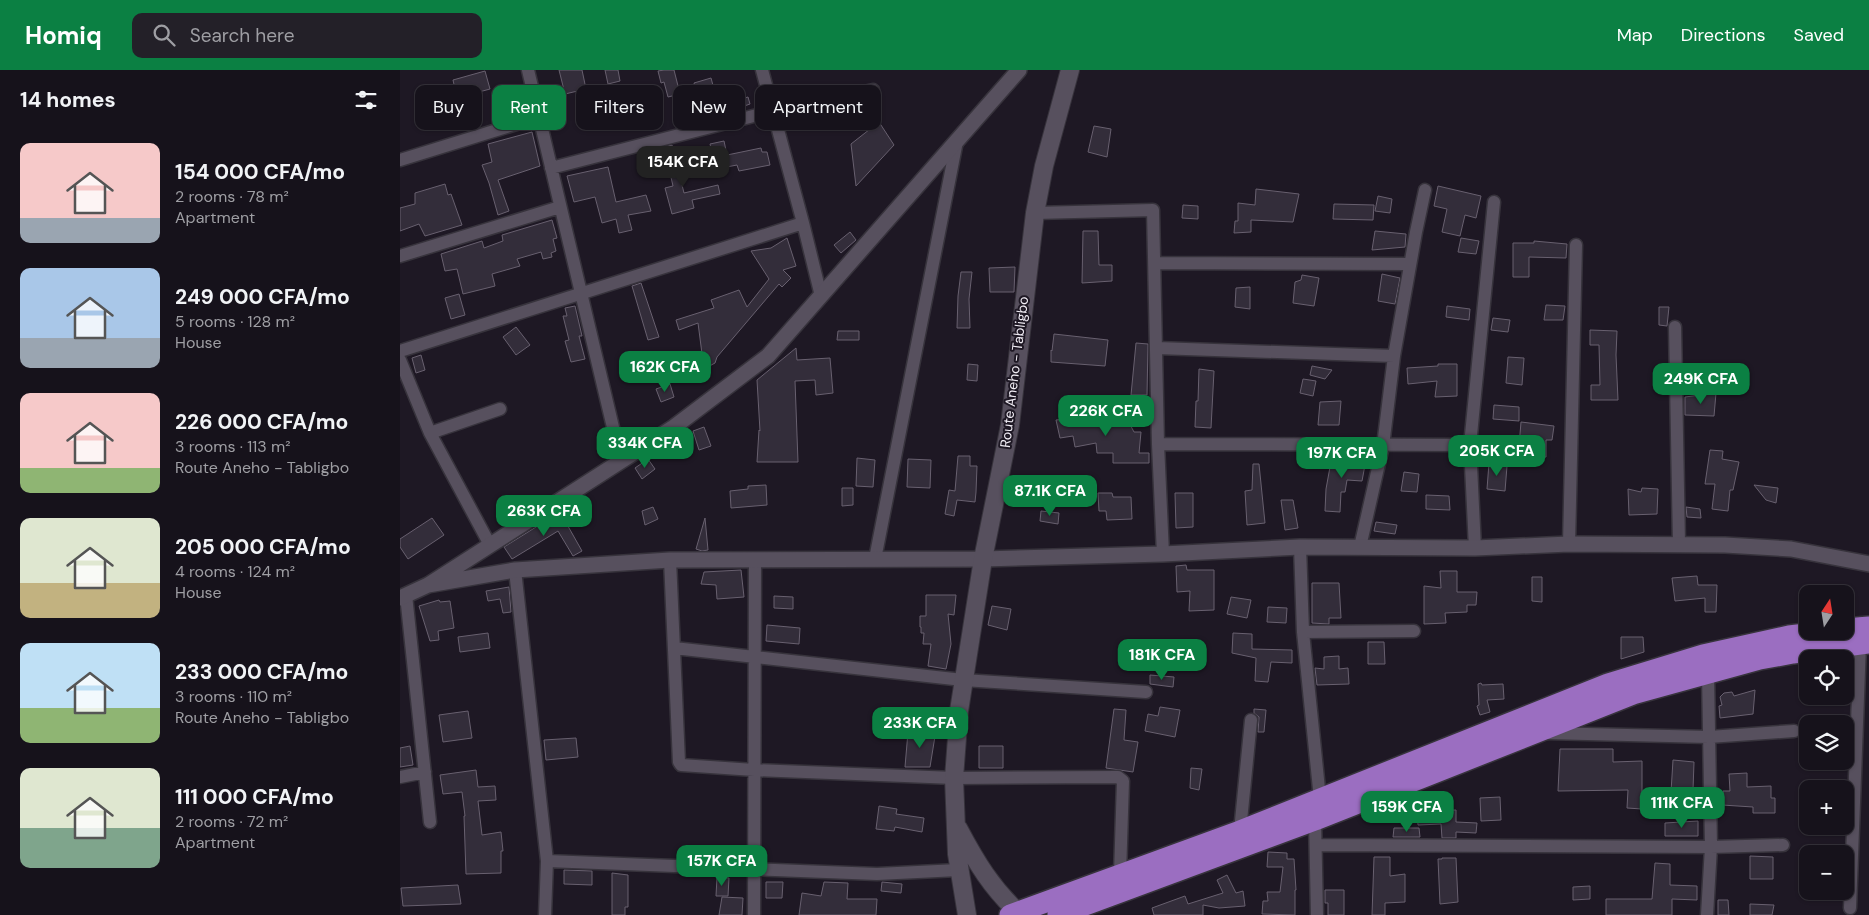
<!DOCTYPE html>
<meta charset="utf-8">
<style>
:root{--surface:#16121b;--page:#232028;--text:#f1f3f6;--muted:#9e9ea3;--line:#35323a;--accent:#0b8043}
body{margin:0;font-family:"DM Sans",sans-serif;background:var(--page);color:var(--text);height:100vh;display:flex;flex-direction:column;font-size:19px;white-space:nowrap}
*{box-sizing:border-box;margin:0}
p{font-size:16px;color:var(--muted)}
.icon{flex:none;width:28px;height:28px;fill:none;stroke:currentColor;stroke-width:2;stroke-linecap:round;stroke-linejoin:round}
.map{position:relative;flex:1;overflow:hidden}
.drawer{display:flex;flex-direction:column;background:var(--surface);width:400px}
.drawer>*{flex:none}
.banner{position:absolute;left:15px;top:15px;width:475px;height:45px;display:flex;gap:10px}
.needle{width:32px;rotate:12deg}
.buttons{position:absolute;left:1399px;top:515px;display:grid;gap:10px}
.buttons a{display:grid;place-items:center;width:55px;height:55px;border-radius:10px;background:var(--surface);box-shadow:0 1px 4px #0004,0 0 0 1px var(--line);font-size:25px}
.price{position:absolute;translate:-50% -42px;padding:0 11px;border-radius:10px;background:var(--accent);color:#fff;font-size:16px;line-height:32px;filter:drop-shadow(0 1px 2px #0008)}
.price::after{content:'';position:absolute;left:50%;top:30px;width:15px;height:11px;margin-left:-8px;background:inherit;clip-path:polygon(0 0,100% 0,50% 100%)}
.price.selected{background:#222;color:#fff}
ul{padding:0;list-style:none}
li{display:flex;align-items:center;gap:15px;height:125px;padding:0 20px}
li span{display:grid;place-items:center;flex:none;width:140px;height:100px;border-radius:10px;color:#555}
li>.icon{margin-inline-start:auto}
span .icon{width:60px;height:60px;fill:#fffc;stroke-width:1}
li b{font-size:21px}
h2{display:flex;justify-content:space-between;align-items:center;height:60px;padding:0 20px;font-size:21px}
.chip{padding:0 18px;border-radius:10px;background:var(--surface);box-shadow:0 1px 4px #0004,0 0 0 1px var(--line);font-size:18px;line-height:45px}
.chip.selected{background:var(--accent);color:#fff}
header{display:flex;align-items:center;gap:30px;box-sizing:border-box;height:70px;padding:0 25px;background:var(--accent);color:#fff}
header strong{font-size:24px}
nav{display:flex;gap:28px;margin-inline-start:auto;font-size:18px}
.search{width:350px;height:45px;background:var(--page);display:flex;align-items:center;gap:12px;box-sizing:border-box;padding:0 18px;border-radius:10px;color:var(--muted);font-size:19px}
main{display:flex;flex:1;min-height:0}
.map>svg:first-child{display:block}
</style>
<header>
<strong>Homiq</strong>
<div class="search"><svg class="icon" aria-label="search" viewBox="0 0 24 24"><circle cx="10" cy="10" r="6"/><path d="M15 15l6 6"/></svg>Search here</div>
<nav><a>Map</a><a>Directions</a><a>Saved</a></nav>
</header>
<main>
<section class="drawer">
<h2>14 homes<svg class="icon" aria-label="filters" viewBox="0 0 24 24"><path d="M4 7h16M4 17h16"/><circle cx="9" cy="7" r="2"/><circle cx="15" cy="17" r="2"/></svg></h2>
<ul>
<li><span style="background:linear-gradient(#f6c9c9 75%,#9aa5b1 0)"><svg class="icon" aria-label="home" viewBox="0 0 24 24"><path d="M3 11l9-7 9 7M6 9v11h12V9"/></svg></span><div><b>154 000 CFA/mo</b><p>2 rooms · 78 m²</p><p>Apartment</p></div></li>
<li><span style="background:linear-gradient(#a9c7e8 70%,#9aa5b1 0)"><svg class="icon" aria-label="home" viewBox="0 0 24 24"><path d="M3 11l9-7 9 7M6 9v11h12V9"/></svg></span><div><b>249 000 CFA/mo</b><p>5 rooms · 128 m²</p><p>House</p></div></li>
<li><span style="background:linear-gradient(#f6c9c9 75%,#8fb573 0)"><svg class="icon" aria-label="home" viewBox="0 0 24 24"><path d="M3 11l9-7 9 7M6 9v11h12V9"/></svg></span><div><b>226 000 CFA/mo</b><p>3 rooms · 113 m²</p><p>Route Aneho - Tabligbo</p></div></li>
<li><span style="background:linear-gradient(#dfe7d0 65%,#c2b280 0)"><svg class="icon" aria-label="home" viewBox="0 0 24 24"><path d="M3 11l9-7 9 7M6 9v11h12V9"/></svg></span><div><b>205 000 CFA/mo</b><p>4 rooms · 124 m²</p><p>House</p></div></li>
<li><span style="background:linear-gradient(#bfe0f5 65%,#8fb573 0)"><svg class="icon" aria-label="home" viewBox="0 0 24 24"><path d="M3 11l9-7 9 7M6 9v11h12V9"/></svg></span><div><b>233 000 CFA/mo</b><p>3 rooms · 110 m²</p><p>Route Aneho - Tabligbo</p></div></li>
<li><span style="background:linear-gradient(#dfe7d0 60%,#7fa58c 0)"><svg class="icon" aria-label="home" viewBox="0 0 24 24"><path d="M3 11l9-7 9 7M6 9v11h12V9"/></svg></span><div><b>111 000 CFA/mo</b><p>2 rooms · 72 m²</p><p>Apartment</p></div></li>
</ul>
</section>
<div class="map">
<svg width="1469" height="845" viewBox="0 0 1469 845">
<rect width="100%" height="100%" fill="#1e1824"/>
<path fill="#332d3a" stroke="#68606f" d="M159,0H182L186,19L165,24Z
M205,0H218L220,11L208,14Z
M264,0H274L280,24L268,27L264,12L261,13L258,1Z
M85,1L90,19L57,28L53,10Z
M311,8L314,19L296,23L294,13Z
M348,27L350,34L313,47L310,38Z
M479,52L494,75L456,116L451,74Z
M694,56L711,59L707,87L688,82Z
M132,62L140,96L98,110L109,141L98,145L89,113L82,95L92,92L88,74Z
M324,71L327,85L361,78L362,82H367L370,95L339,101L337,95L316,99L310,74Z
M272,75L284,123L318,115L320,124L292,130L294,138L272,144L265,118L273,116L264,77Z
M208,97L216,132L246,125L251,141L228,145L232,160L219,163L216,149L202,153L195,127L174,132L167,106Z
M45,114L48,125L51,124L62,155L25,166L19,154L0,161V138L15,134V123Z
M1038,116L1081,126L1076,148L1065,145L1060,166L1042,162L1047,139L1034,136Z
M856,119L899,124L893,152L851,150V162L834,163L835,151H838V133L855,135Z
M978,126L992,129L990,143L975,141Z
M934,134L974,135L973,150L933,149Z
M783,135L798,136V149L782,148Z
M152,150L157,168L153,169L156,181L151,183L152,187L143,189L141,182L117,189L120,196L92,204L95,216L63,224L57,199L45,201L41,184L82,171L84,178L103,171L102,165Z
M683,161H698L699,195H712V211L682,213Z
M975,161L1006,164L1005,177L972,180Z
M450,162L456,170L441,183L434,175Z
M387,168L396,196L383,200L391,208L382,217L379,214L317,287L315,293L304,299L298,253L279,260L276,250L314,238L311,230L339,220L347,237L369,209L351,181L371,178Z
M1061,168L1079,171L1076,184L1058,182Z
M1134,171L1167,174L1166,188L1129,187V207H1113V173H1134Z
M615,197L614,222H590L589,198Z
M561,202H572L569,229L570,258H557L558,226Z
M982,204L1000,208L995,234L978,231Z
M902,205L919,208L914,236L893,233L895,212L901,210Z
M241,213L259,267L248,270L232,216Z
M850,217V239L835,237L836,218Z
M59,224L65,245L51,249L45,228Z
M1146,235L1165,236L1163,250H1144Z
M175,236L182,266H179L185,289L171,292L165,271L169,270L163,246H167L165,238Z
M1047,236L1070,239L1069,250L1046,247Z
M1259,237H1269L1267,256L1259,255Z
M1093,248L1110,250L1108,262L1091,260Z
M116,257L130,275L116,285L103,267Z
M1190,260L1217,261L1216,285L1218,330H1191V315H1200L1199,275H1190Z
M438,261H459V270H437Z
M654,264L708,270L705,296L651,292V280L652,281Z
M736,273L748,274L747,325H731Z
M396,278L397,290L430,288L433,323L416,325L415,310L395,311L398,392H357L359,360L360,361L357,310Z
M21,285L25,300L16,303L12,288Z
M1108,287L1124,288L1122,315L1106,313Z
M568,294L578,295L577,311L567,310Z
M1038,294H1057V326L1035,327L1037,311L1008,314L1007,298L1038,296Z
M912,296L932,300L925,309L910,305Z
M799,299L814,301L811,358L795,357L796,331H798Z
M903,309L916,311L913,326L900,323Z
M270,314L274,327L261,332L256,319Z
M1316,323L1314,346L1285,345V327Z
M941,331L939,355H918L920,332Z
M1094,335L1119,337V351L1093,349Z
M725,345L734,362H741L739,383H749V393H713V383H697L696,373L675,377L673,366L660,368L656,350L694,346V348Z
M1121,352L1154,356L1152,370H1146V387L1118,388Z
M304,357L311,376L299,380L293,361Z
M1310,380L1323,381L1322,389L1339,392L1333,420H1330L1328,441L1312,439L1315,414H1305Z
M956,384H967L962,411L947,410L945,422H941L940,442L925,441L926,419L932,386L955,389Z
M558,386H570V396H577L576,422L575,432L557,430L554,446L545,444L549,420L555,421Z
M457,388L475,390L473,417L456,416Z
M248,389L255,399L242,409L235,398Z
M508,389L531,390L530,418L507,417Z
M1089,393L1107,396L1105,421L1087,419Z
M853,394H859L865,453L847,455L845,421L852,420Z
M1004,402L1019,404L1017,422L1001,421Z
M366,415L367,435L331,438L330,421L348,419V416Z
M1354,415L1378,418L1376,433L1366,430Z
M442,418H453V435L442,436Z
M1242,418L1258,419L1257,444L1229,445L1228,419L1241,422Z
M698,423H712L713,427H731L732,449L707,450L706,441H699Z
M775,423H793V457L776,458Z
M1026,425L1049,426L1050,440L1026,439Z
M881,430H893L898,458L885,460Z
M253,437L258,449L245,455L242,441Z
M1286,437L1300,439L1301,448L1287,447Z
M641,441L659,443L658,454L640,451Z
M160,442L182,481L173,486L158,461L112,489L104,477Z
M32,448L44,465L8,489L0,477V469Z
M305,448L308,480L302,481L296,479Z
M976,452L997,455L995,464L974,461Z
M786,495L787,500H814V540L789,541L790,521L777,522L776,496Z
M341,500L344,527L317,529L316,515L301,514L304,502Z
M1040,501H1057V522H1077L1076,535H1067V542L1045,543L1046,553L1024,554V516L1041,518Z
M1297,506L1298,515H1317L1316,542H1305V528L1275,531L1272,508Z
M1132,507H1142V532L1132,531Z
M912,513H939L941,548H929V554L912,553Z
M109,517L111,542L103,543L100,529L88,531L86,521Z
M526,525H556L554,545L548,544L551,574L546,599L528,596L531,574H523L524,563H521V557H520V546H526Z
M374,526L393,527V539L374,538Z
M831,527L851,530L847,548L827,544Z
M39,530L40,532L50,531L54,558L38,561L39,570L30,571L19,536Z
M592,536L611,539L607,560L588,555Z
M868,537L887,538L886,553L867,552Z
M367,555L400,558L399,574L366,571Z
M88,563L90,578L60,582L58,567Z
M833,563L852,564V579L892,580V593L871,592L868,612L855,611L856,588L832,583Z
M1221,567H1243L1244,582L1221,589Z
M968,572H984L985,594H968Z
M939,586V599L948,598L949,614L917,615L915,598L924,599V587Z
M750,605L774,607L773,617L750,614Z
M1081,613L1082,615L1103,614L1104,629L1087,630L1090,642L1080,645L1077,636L1079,635L1078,614Z
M1355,620L1353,644L1320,648L1319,636L1322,635L1320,627L1324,623L1332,622L1334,626Z
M760,637L780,640L775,667L745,661L748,644L758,646Z
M714,639L726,640L724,670L738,672L733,702L706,698Z
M854,639L866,640L864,662H858L859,647L854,643Z
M68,641L72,668L43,672L39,645Z
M536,660L530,697H505L508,662Z
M176,668L178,687L146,690L144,670Z
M10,676L13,695L0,697V678Z
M579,676H603V698H579Z
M1160,679H1213V692L1242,691V739L1227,738L1228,720L1158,721Z
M1273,690L1294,692L1293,720H1282V722H1271Z
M791,698L802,699L799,720L790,718Z
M76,700L78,717L95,716L96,730L78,731L82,765L101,762L103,781H101V803L66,804L64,746H65L62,722L43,724L40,705Z
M1347,703V717L1371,716V728H1375V743H1353V737L1322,735L1323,721H1330L1329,704Z
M1100,727L1101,750L1081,751L1080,728Z
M479,736L497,739L496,744L524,748L522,762L495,757L494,761L476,759Z
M1056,740V752L1077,753L1076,763L1056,762V768H1042L1041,754L1018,755L1017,741Z
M1298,751V766H1265V753Z
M994,758H1019L1020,767H993Z
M868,782L887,783V789H894L896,820H895V845L862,844L863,831H868L867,822H880L883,797H867Z
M1350,786L1373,787V809H1350Z
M974,787H990V806L1005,804V832L985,833V845H972Z
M1042,788H1056L1058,832L1040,834L1038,789H1042Z
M1255,793L1270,794V815L1297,816V830L1272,829V845H1206V829H1252Z
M164,800L192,801V815L164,814Z
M212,803L228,805V837H225V845H212Z
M827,805L836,823L843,821L845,836L819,838L803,835V845H754L752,838L785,826L788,834L823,823L817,810Z
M317,807L329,808L328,826H316Z
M366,812H383L382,828H366Z
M424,812L448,813L447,829H477L476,845H399L402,823L421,826Z
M482,812L502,814L501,823L481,821Z
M58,815L61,834L3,836L1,818Z
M1190,816V829L1173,830V817Z
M925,820H944V845H928V833H925Z
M322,827L343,828L342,845H319Z
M1318,830H1328L1329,845H1318Z
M1350,834L1374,835L1372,845H1350Z"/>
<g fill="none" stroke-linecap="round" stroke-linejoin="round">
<defs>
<path id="minor" d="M128,0L221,391
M362,0L403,153
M0,90L139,47
M151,98L373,41L473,20
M635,143L753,140L758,374L763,484
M0,186L160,137
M755,193L1010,194
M1275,257L1279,474
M757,278L994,286
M0,281L403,153L421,226
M0,290L30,363L90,475
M30,363L100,339
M758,374L1070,375
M1169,474L1176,175
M900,477L903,562L920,729
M960,477L983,376L994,286L1016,162L1025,120
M1075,478L1070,375L1094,132
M475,489L557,71
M270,490L279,692L281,695L354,700L554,708L718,707L723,711L720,804
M115,500L147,791L145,845
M6,525L30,752
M903,562L1014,561
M274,578L563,610L746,622
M1146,663L1309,667L1394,661
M0,707L25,702
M915,750L917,845
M840,761L851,650
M916,775L1311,777L1383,775
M147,791L477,804L558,800
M1450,838L1460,574
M354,845L355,490
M1307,845L1311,777L1308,603"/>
<path id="tertiary" d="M28,515L115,500L270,490L583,489L763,484L900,477L1075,478L1169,474L1325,475L1391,479L1469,494
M0,528L28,515L274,357L368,286L619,0"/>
<path id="secondary" d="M558,758C576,792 592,819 621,845
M567,845L557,784L554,708L559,641L583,489L610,355L635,143L644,96L670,0"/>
<path id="trunk" d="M1445,559L1469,557
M610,845L840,761L1208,614L1303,585L1389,566L1431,561
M658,845L915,750L1233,624L1360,589L1393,583L1469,573"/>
</defs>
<use href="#minor" stroke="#37333c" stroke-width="15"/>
<use href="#tertiary" stroke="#37333c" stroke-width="18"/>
<use href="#secondary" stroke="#37333c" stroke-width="20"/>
<use href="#trunk" stroke="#37333c" stroke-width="24"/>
<use href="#minor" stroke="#57505e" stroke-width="12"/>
<use href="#tertiary" stroke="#57505e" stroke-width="15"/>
<use href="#secondary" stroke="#57505e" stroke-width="18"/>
<use href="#trunk" stroke="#9b6ec1" stroke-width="21"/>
</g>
<g text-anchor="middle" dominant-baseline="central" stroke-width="4" stroke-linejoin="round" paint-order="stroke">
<g font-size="14" fill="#f2eef6" stroke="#1e1824">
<text transform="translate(614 302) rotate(-83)">Route Aneho - Tabligbo</text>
</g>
</g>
</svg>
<div class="buttons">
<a><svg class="needle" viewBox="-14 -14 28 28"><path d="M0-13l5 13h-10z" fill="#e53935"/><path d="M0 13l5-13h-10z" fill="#9e9ea3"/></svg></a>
<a><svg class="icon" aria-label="locate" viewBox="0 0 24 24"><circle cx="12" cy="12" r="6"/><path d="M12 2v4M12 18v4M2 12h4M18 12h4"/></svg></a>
<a><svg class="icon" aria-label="layers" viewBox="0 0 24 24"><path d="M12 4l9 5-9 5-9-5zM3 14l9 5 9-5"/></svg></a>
<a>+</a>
<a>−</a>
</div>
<b class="price selected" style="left:283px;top:118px">154K CFA</b>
<b class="price" style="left:265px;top:323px">162K CFA</b>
<b class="price" style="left:1301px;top:335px">249K CFA</b>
<b class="price" style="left:706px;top:367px">226K CFA</b>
<b class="price" style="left:245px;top:399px">334K CFA</b>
<b class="price" style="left:1097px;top:407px">205K CFA</b>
<b class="price" style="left:942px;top:409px">197K CFA</b>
<b class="price" style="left:650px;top:447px">87.1K CFA</b>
<b class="price" style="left:144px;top:467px">263K CFA</b>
<b class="price" style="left:762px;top:611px">181K CFA</b>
<b class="price" style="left:520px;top:679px">233K CFA</b>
<b class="price" style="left:1282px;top:759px">111K CFA</b>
<b class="price" style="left:1007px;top:763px">159K CFA</b>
<b class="price" style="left:322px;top:817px">157K CFA</b>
<div class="banner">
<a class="chip">Buy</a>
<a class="chip selected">Rent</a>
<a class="chip">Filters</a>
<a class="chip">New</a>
<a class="chip">Apartment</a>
</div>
</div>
</main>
